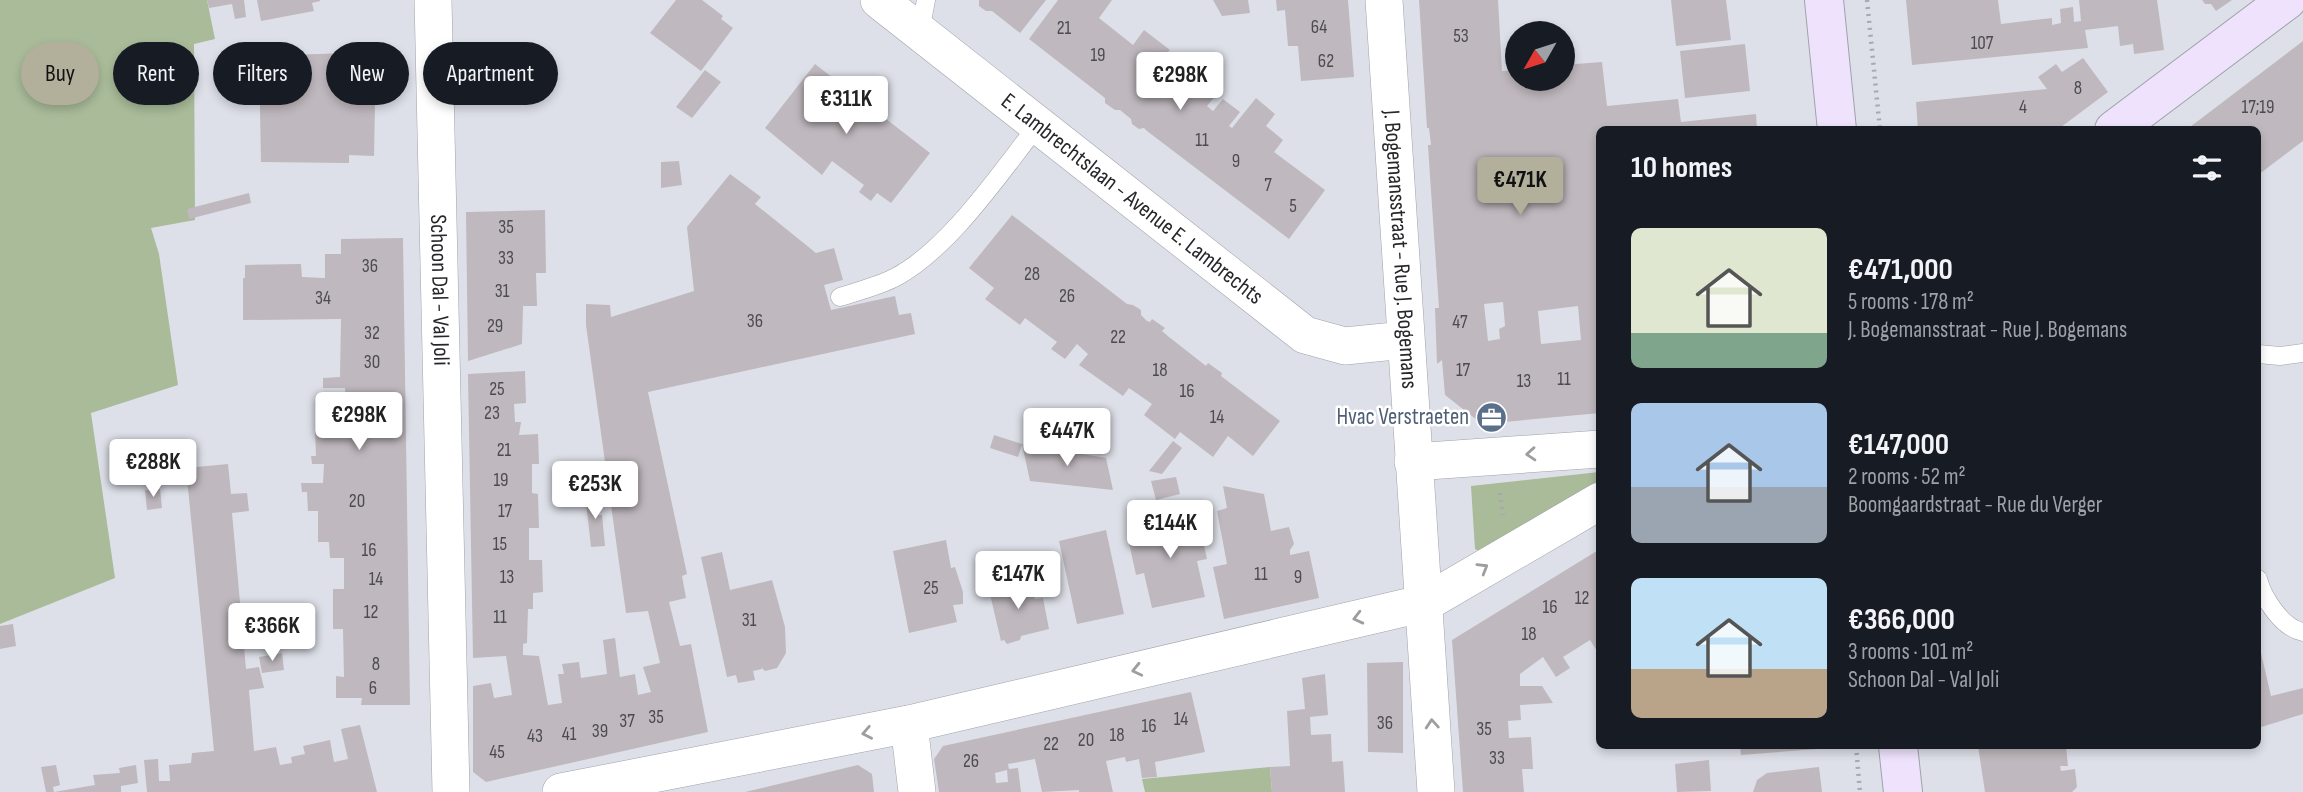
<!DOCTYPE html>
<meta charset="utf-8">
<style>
:root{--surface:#171b24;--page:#20242c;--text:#f1f3f6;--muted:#9ea1a6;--accent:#b2b09b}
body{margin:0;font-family:"Sofia Sans Condensed",sans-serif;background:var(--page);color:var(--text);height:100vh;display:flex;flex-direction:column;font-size:26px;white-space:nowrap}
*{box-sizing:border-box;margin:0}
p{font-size:23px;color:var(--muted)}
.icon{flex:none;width:38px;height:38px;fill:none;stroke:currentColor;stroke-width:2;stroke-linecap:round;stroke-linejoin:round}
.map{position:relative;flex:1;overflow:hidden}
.sheet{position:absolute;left:1596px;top:126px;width:665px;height:623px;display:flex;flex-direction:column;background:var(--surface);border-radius:10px;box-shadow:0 4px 10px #0003}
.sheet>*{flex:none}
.banner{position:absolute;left:21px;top:42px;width:665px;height:63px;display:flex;gap:14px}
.needle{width:46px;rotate:231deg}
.tools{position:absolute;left:1505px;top:21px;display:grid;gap:14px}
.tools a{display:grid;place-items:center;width:70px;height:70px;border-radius:50%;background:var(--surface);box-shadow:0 4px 10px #0003;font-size:35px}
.price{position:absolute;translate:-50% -60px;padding:0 16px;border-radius:7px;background:#fff;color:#222;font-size:23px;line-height:46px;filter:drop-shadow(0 2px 4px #0008)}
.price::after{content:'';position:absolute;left:50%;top:42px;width:21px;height:16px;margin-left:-10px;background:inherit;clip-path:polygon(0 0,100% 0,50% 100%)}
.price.current{background:var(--accent);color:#111}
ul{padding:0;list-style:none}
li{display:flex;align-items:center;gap:21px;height:175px;padding:0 35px}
li span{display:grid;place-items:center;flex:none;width:196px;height:140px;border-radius:10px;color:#555}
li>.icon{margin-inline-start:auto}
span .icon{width:84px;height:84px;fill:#fffc;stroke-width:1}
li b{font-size:30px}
h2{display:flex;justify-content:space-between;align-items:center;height:84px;padding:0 35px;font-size:30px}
.pill{padding:0 24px;border-radius:32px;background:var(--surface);box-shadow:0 4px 10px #0003;font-size:24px;line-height:63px}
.pill.current{background:var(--accent);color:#111}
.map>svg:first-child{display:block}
</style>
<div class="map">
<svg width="2303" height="792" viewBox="0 0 2303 792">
<rect width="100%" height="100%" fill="#dee0e9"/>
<path fill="#a9bb99" d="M0,0H207L215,39L194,44L195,220L151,228L159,254L178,385L91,413L115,578L0,624Z
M1599,472V482L1485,554L1475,549L1471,486Z
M1270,767L1272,792H1145L1142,779Z"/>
<path fill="#bfb8be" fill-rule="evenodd" d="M207,0H244L246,17L235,19L232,4L209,8Z
M257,0H320V1L312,3L314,11L261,21Z
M676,0H702L723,16L721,19L733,28L701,71L650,33Z
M979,0H1046L1020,33L992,11H986L979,6Z
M1058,0H1112L1099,18L1133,45L1144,30L1170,50L1166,54L1217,94L1207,106L1213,111L1223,99L1240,112L1229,126L1232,128L1256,98L1275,114L1266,126L1283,140L1274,152L1325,190L1289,239L1147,131L1144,128L1139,129L1132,124L1131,119L1120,110H1115L1105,103V98L1029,39Z
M1213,0H1248L1250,13L1222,16Z
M1276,0H1348L1354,77L1301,81L1298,46H1288L1285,10L1277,11Z
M1419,0H1498L1502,71L1517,70V79H1563V65L1602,62L1607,106L1678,99L1681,122L1756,114L1757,130H1600V413L1482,424L1445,395L1442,360L1437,364L1435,308H1439L1430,176L1428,145H1431L1429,128H1427ZM1503,302L1505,326L1499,329L1500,339L1488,341L1484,304ZM1578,306L1581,340L1541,344L1538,311Z
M1671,0H1726L1731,40L1676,46Z
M1906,0H1998L2001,24L2052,18V25L2061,23L2060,9L2073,7L2074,22L2081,21L2079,0H2157L2164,50L2134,54L2133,44L2120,46L2118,26L2085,30L2088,48L1912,65Z
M2202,0H2232L2216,11L2211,4H2205Z
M2303,41V141L2258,175V130H2186Z
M1745,44L1750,91L1685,98L1680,51Z
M376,52L374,156L349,155V163L261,162L259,56Z
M2083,58L2108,92L2057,130H1918L1916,102L2047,89L2038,77L2056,64L2062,72Z
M815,64L930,153L891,203L877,193L871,201L859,192L864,185L832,161L822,175L765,128Z
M705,70L721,82L692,118L676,107Z
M679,161L682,185L661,188V162Z
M730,174L761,197L755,204L816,253L834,248L843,280L824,285L831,310L895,296L899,315L911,313L915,334L648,392L687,574L682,576L686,598L669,602L680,646L691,644L708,732L486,782L473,772V686L491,683L494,698L512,695L506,656L473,658L468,374L525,371L526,403L514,404L515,422H521L519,435L538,434L539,464H532V493L538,494L539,528H529V560H542L543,592L533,593V609H528L527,643L523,644V655L539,656L548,705L562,703L558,674H564L562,664L579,662L581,678L607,674L603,640L615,638L620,677L635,674L638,695L651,692L643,667L660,663L648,611L626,613L586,325V304L610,305L611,317L694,291L687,227Z
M249,193L251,203L189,219L187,209Z
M545,210L546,273H536L537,306H523L522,344L468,361L466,212Z
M1012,215L1127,304L1133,305L1141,310V315L1147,321L1150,322L1152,319L1165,328L1162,331L1169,337L1206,366L1208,363L1222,373L1221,376L1280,421L1253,456L1228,436L1213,457L1180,432L1175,439L1144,415L1152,404L1129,388L1123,396L1079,365L1088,354L1077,344L1065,359L1051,349L1057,342L1025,318L1020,325L985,299L994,288L969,268Z
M403,238L410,705H361L362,698H336V676L344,677L343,629H333V589H344V558H330L329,542H318V511H308L307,492H302L301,483H323L324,464H312L311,456H316L315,431H322V415H337V404H346L345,388H323V378L340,377L341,319L243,320V278H245V265L301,264L302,277L325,278V254H341V239Z
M994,435L1022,444L1018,457L990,448Z
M1173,441L1182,448L1162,474L1149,471Z
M1022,444L1106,458L1113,490L1030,481Z
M228,464L231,494L247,493L249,511L232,513L246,669L259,667L264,688L249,690L254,751L276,747L280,765L292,763L291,757L305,754L303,746L330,740L334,762L348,759L341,729L360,725L377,792H147L144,760L158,759L159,781H170L169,765L191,763L192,753L214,751L186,468Z
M1176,477L1180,494L1156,500L1151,481Z
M1223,486L1264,494L1271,531L1289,527L1294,544L1290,550V555L1309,551L1319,598L1224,619L1213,567L1227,564L1217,511L1227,508Z
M160,489L162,508L147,510L145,490Z
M595,491L598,515H602L605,546L591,547L585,493Z
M1185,515L1188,525L1194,523L1196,528L1200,527L1207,559L1197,561L1205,597L1152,608L1144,573L1136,575L1129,543L1139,541L1135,526Z
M1106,530L1124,614L1077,624L1059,541Z
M946,540L951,568L955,567L963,592V604L953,605L957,622L909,633L893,551Z
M1600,549V649L1597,651L1590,640L1563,657L1570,668L1556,677L1543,657L1520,674V686H1542L1553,703L1520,705L1521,720L1508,721L1509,738L1531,737L1533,769H1522L1524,792H1463L1452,640Z
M722,552L730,590L772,580L785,627L786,653L777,668L765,671L761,667L762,669L753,671L755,680L738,683L736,675L727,677L701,557Z
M1030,580L1035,599L1043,598L1049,629L1021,636L1020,640L1007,644L1004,640L1001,641L989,590Z
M13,624L16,646L0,649V626Z
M2258,640L2271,696L2303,688V714L2258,728Z
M282,653L284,670L262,673L259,657Z
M1403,662V753L1368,752L1367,663Z
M1325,674L1328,715L1310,717L1311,735L1331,734L1332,762L1343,761L1345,792H1272L1270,767L1290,766L1287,711L1305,709L1302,678Z
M1191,692L1205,752L1155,762L1157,777L1142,778L1139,759L1126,762L1125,757L1106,761L1113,792H1079V790L1042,792L1035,759L1008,764L1009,769L1018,768L1021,792H939L934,759L943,746ZM1007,770L1008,782L996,783L995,773Z
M1740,746H1818V749L1741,755Z
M1978,746H2066L2068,766H2060L2061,771L2075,769L2077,787L2072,792H1985Z
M1709,760L1711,791L1677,792L1675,764Z
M56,765L60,785L53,787L54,792L95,785L93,775L120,773L119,768L136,765L138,783L121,786V792H46L41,767Z
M858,765L872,774L874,792H745Z
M1819,767L1822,792H1753L1757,780L1767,773Z"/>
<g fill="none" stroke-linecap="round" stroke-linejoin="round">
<defs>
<path id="lane" d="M920,32L926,0
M840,297C858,291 879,286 896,277C950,248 1000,173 1038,125
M2258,354L2280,356L2303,353
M2258,579C2263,598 2282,628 2303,632"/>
<g id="street">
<path id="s1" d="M433,0L451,792"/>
<path id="s2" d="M879,0L1305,335L1345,346L1405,340"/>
<path id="s3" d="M1384,0L1436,792"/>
<path d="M1413,462L1600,449"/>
<path d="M909,724L917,792"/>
<path d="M561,792L909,724L1425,603L1600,501"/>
</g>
<path id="secondary" d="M1824,0L1837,130
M2114,130L2287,0
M1898,746L1903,792"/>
</defs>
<use href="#lane" stroke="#9fa2aa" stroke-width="19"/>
<use href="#street" stroke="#9fa2aa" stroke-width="38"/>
<use href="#secondary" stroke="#9fa2aa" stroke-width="40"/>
<path stroke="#a7a8b0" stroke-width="4.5" stroke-dasharray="2 5" stroke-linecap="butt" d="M1867,0L1880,130
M1500,493L1503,515
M1856,746L1860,792"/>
<use href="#lane" stroke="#fff" stroke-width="18"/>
<use href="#street" stroke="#fff" stroke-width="37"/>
<use href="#secondary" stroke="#eee2fc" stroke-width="38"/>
</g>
<defs><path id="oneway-chevron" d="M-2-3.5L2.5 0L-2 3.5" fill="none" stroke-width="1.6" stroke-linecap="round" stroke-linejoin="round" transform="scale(1.75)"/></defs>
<g stroke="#9d9e9f">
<use href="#oneway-chevron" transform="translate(1531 454) rotate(176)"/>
<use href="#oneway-chevron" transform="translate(1483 568) rotate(-31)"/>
<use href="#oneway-chevron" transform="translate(1358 618) rotate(166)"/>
<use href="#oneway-chevron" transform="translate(1137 670) rotate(167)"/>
<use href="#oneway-chevron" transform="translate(1432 724) rotate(-94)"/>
<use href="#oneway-chevron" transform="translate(867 733) rotate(169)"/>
</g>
<defs>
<symbol id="office-disc" viewBox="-11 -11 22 22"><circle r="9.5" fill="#5c6f8a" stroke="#fff"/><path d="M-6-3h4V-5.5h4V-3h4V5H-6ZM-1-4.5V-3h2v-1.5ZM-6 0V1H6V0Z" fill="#fff"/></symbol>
</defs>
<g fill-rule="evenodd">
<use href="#office-disc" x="1474" y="400" width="35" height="35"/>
</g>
<g text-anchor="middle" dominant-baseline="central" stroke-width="5" stroke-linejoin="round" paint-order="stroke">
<g font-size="19" fill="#4c4b4f">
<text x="1319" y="27">64</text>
<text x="1064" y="28">21</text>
<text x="1461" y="36">53</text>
<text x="1982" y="43">107</text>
<text x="1098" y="55">19</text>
<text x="1326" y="61">62</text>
<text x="2078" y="88">8</text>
<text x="2023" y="107">4</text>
<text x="2258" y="107">17;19</text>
<text x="1202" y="140">11</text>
<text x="1236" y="161">9</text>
<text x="1268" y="185">7</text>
<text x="1293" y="206">5</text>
<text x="506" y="227">35</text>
<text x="506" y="258">33</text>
<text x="370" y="266">36</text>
<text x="1032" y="274">28</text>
<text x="502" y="291">31</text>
<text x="1067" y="296">26</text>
<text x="323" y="298">34</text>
<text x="755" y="321">36</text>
<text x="1460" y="322">47</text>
<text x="495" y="326">29</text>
<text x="372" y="333">32</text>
<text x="1118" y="337">22</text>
<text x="372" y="362">30</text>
<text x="1160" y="370">18</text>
<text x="1463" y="370">17</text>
<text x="1564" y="379">11</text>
<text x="1524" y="381">13</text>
<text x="497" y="389">25</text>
<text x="1187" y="391">16</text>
<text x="492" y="413">23</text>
<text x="1217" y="417">14</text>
<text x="504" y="450">21</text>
<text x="501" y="480">19</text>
<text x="357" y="501">20</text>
<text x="505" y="511">17</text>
<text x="500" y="544">15</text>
<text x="369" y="550">16</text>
<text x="1261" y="574">11</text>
<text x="507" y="577">13</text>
<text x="1298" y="577">9</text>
<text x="376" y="579">14</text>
<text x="931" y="588">25</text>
<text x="1582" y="598">12</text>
<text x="1550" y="607">16</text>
<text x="371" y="612">12</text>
<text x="500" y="617">11</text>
<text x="749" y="620">31</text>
<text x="1529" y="634">18</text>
<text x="376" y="664">8</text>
<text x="373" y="688">6</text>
<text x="656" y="717">35</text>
<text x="1181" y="719">14</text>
<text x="627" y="721">37</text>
<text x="1385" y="723">36</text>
<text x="1149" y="726">16</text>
<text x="1484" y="729">35</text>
<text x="600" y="731">39</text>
<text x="569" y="734">41</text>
<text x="1117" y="735">18</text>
<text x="535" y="736">43</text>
<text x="1086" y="740">20</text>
<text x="1051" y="744">22</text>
<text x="497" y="752">45</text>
<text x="1497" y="758">33</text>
<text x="971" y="761">26</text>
</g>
<g font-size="23" fill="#26272a" stroke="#fff">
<text stroke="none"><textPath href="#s2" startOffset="322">E. Lambrechtslaan - Avenue E. Lambrechts</textPath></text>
<text stroke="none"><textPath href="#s3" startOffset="250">J. Bogemansstraat - Rue J. Bogemans</textPath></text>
<text stroke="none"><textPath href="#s1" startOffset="290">Schoon Dal - Val Joli</textPath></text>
</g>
<g font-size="23" fill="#4e5e75" stroke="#fff" text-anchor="end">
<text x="1469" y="417">Hvac Verstraeten</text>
</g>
</g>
</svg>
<div class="tools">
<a><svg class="needle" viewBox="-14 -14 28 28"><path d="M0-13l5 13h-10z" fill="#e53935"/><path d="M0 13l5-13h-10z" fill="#9ea1a6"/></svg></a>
</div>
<b class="price" style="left:1180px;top:112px">€298K</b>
<b class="price" style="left:846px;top:136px">€311K</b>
<b class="price current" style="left:1520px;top:217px">€471K</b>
<b class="price" style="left:359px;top:452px">€298K</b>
<b class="price" style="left:1067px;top:468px">€447K</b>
<b class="price" style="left:153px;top:499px">€288K</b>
<b class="price" style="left:595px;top:521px">€253K</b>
<b class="price" style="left:1170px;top:560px">€144K</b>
<b class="price" style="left:1018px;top:611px">€147K</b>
<b class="price" style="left:272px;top:663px">€366K</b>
<div class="banner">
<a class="pill current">Buy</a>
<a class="pill">Rent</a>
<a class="pill">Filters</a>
<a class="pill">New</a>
<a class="pill">Apartment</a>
</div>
<section class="sheet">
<h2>10 homes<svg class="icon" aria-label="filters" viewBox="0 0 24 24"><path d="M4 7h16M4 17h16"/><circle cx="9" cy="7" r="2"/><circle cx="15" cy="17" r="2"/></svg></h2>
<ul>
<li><span style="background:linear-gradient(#dfe7d0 75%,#7fa58c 0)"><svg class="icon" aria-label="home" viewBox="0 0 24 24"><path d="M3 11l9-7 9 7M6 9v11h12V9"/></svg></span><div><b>€471,000</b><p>5 rooms · 178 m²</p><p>J. Bogemansstraat - Rue J. Bogemans</p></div></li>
<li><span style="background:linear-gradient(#a9c7e8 60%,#9aa5b1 0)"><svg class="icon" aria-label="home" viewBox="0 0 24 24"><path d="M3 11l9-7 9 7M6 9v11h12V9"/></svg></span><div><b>€147,000</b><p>2 rooms · 52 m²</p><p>Boomgaardstraat - Rue du Verger</p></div></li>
<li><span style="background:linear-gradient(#bfe0f5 65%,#b9a48a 0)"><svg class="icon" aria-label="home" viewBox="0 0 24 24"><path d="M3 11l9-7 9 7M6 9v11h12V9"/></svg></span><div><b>€366,000</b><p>3 rooms · 101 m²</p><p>Schoon Dal - Val Joli</p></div></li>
</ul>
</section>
</div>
